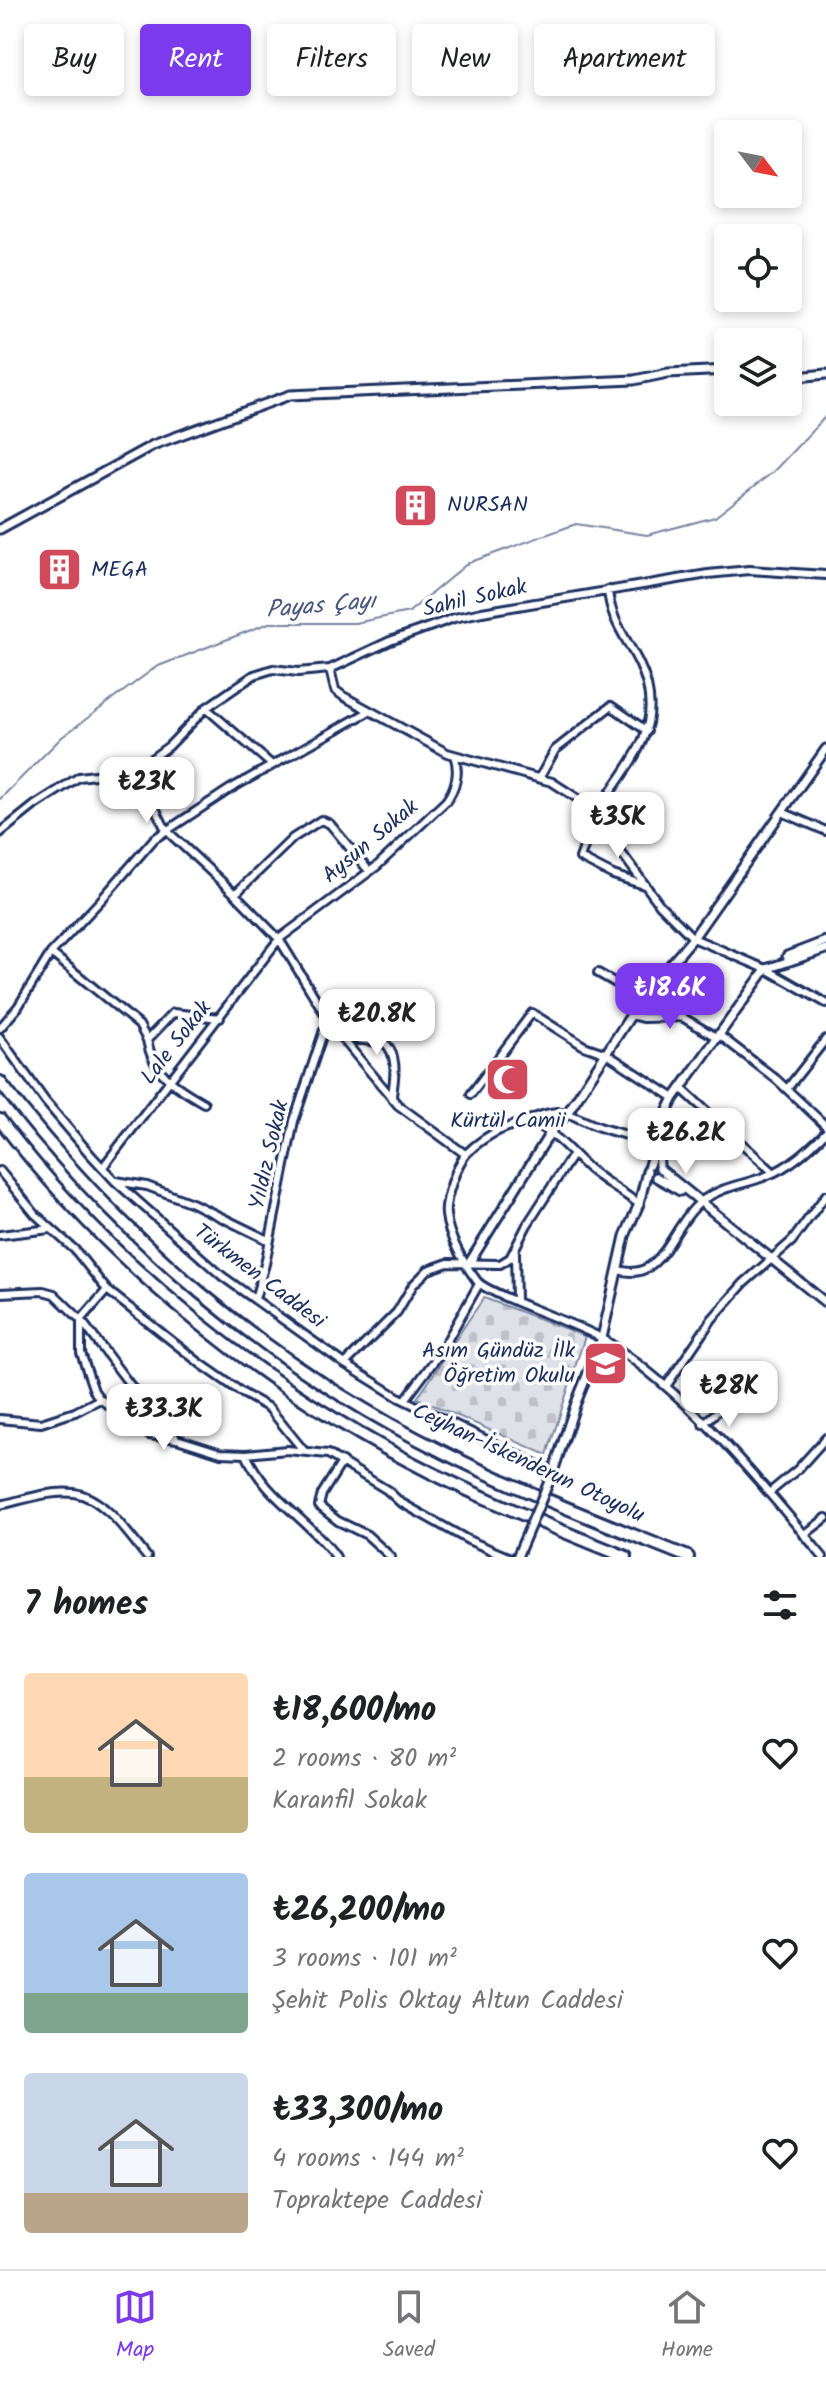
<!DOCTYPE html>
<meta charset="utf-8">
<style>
:root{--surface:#fff;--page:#f2f2f2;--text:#202124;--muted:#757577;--line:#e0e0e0;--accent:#7c3aed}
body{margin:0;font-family:Kalam,sans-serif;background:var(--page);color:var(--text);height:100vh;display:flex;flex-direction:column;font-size:30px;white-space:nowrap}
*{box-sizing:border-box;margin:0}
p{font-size:26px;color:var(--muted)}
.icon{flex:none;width:44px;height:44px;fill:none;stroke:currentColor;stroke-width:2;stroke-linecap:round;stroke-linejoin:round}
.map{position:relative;height:1557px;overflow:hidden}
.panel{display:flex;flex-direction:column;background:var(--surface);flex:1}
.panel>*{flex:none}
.hud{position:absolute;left:24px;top:24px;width:778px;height:72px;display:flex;gap:16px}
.needle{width:52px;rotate:122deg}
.controls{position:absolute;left:714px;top:120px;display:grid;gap:16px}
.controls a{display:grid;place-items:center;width:88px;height:88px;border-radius:8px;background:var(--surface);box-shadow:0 4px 12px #0003;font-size:40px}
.price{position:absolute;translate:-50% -68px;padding:0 18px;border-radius:16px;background:#fff;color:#222;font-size:26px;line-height:52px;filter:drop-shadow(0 2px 4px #0008)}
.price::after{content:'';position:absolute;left:50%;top:48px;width:24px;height:18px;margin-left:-12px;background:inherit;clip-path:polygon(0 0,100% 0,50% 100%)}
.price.active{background:var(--accent);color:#fff}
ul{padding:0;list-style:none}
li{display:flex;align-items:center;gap:24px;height:200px;padding:0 24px}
li span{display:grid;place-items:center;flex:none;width:224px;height:160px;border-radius:8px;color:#555}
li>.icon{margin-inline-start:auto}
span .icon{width:96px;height:96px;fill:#fffc;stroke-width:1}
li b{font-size:34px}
h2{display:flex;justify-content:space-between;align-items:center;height:96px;padding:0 24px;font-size:34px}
.tag{padding:0 28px;border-radius:8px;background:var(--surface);box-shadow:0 4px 12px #0003;font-size:28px;line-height:72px}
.tag.active{background:var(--accent);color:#fff}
.tab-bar{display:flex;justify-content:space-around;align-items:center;height:112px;border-top:2px solid var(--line);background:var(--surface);font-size:22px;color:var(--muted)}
.tab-bar a{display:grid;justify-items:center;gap:4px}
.tab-bar .active{color:var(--accent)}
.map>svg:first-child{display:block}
</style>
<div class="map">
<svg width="826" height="1557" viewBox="0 0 826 1557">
<defs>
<pattern id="cemetery-stones" width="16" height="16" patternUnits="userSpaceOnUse" patternTransform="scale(2)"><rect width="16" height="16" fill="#dee1e7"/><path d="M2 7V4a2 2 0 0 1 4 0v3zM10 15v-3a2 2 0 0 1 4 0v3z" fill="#bec1c9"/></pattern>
</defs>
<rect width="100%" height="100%" fill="#fff"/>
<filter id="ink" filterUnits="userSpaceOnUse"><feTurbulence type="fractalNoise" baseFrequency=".0125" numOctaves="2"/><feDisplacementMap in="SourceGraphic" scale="16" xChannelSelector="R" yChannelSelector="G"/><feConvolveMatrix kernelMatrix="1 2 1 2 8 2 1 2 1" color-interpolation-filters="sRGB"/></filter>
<g filter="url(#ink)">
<path fill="url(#cemetery-stones)" stroke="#7c88a2" stroke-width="2" d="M484,1298L585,1336L547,1455L417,1398C441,1366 460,1330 484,1298Z"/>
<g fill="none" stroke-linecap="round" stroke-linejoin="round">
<path stroke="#77839f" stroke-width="2" d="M0,799L62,737L156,667L269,623H355L409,612L468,563L576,524L647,535L715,517L773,472L826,416"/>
<defs>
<path id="minor" d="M608,590C611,629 638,649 647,685C661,742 617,774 595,817C589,830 585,845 580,858L613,875L644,885
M330,669L335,690L343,696L447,753L552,782L577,798L595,817L660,905L693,938L766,969L826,1003
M206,708L272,765
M136,770L166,830L235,894L279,939L333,1027L361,1061L398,1105L465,1154
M540,777L555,750L611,706L647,731
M782,812L826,831
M0,833L35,805L79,777L136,770L169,746L206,708L254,675L273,669L298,672L330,669L390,641L454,618L482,612L708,574L749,570L826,575
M235,894L293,838L321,820L330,824L369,871
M51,953L139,1025L147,1040
M598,973L642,998
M631,1015L643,1018L682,1017L716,1037
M0,1028L18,1007L51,953L101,900L154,839L230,789L368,712
M718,1034L776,1079L826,1126
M341,1037L385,1043C399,1056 394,1079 392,1096
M0,1038L45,1101L90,1154L115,1181L222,1276L345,1364L398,1397L553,1472
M681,1088L773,1172
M787,1089L826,1039
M471,1094L532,1013L584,1046L607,1054L674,1098
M204,1103C176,1087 153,1074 147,1040L173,1013L220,1018
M525,1122C566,1103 565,1115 602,1128C620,1134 640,1138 658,1142
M103,1167L279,939L377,866L446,801C456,788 460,771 454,755
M0,1171L35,1214L75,1250L107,1290L81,1320V1353L94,1391L100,1399L149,1435L177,1439L221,1453L246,1454L287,1450L328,1454L387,1490L400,1502L468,1540L508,1557
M116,1181L147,1186L192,1203L268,1240
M639,1204C622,1192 605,1182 589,1169C573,1155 557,1134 538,1126C515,1117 483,1137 467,1153C457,1163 444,1201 446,1215C448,1236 464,1264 477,1281C488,1295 579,1324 603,1339C687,1392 760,1481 823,1557
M0,1235L50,1229
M515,1252L516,1300
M618,1270C640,1276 652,1268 665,1250C676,1234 687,1212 703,1200C723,1186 744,1185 766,1176C790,1167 809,1149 826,1132
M107,1290L201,1364L244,1394L269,1408L304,1451
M0,1293L43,1291L54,1294L81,1320L140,1398L177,1439
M255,1299L265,1264L294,1121L324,1030L331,1024
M345,1364L397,1312L413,1285L428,1270L448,1263L500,1264L510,1258L527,1225L573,1154
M667,1385L712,1319L744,1283L792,1241L826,1195
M405,1400L440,1353L479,1284
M0,1419L41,1423L75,1412L100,1399
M703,1424L727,1403L771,1377
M246,1454C265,1498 309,1519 336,1557
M342,1462L322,1494L319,1506L338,1521L367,1535L391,1557
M769,1493L798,1469L826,1438
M0,1505C23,1500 50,1490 74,1493C104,1497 129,1535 147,1557
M804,1535L826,1518"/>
<path id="tertiary" d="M788,378L826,374
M0,529L153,445L290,395L634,380L668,373L728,370
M787,956L826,941
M658,1144L659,1165
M649,1165L663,1120L674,1098L766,969L826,949
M660,1169L826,1303
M656,1177L680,1191
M468,1265L550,1133L568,1112L642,998L693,938L826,749
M553,1472L576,1403L602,1338L625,1236L639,1204L647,1171"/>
<path id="motorway" d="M0,1082C118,1237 268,1365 443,1452C522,1492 606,1524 688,1557
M0,1120C113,1268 266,1390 432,1473C495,1504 561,1531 626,1557"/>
</defs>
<use href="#minor" stroke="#1b2f5e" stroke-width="12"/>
<use href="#tertiary" stroke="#1b2f5e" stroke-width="13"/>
<use href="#motorway" stroke="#1b2f5e" stroke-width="16"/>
<use href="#minor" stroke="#fff" stroke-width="6"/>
<use href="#tertiary" stroke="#fff" stroke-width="7"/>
<use href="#motorway" stroke="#fff" stroke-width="10"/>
<defs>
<path id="tertiary-bridge" d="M517,1557L553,1472"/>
</defs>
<use href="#tertiary-bridge" stroke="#1b2f5e" stroke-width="13" stroke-linecap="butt"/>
<use href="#tertiary-bridge" stroke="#fff" stroke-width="7"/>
</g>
</g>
<defs>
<symbol id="building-square" viewBox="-11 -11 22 22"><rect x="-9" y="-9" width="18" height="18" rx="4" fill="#d1495b" stroke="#fff"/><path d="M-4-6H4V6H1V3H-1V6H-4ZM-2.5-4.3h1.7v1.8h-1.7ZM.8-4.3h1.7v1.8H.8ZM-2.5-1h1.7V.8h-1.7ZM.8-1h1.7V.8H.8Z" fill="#fff"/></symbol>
<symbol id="mosque-square" viewBox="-11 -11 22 22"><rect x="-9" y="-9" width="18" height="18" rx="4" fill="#d1495b" stroke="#fff"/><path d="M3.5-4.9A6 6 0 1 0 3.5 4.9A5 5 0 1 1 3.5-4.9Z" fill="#fff"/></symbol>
<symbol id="school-square" viewBox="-11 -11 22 22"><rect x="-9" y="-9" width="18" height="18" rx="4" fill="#d1495b" stroke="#fff"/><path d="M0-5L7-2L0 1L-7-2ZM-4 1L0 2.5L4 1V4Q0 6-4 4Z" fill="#fff"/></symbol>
</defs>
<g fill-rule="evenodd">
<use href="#building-square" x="390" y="480" width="51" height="51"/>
<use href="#building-square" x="34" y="544" width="51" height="51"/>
<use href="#mosque-square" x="482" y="1054" width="51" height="51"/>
<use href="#school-square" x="580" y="1338" width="51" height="51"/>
</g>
<g text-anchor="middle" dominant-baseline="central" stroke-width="7" stroke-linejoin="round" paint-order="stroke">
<g font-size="22" fill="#1b2f5e" stroke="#fff" text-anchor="start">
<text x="447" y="505">NURSAN</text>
<text x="91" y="570">MEGA</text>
<text x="508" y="1121" text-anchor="middle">Kürtül Camii</text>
<text x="575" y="1351" text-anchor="end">Asım Gündüz İlk<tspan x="575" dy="25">Öğretim Okulu</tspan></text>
</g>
<g font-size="22" fill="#1b2f5e" stroke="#fff">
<text transform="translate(475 599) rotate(-13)">Sahil Sokak</text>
<text transform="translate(371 842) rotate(-40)">Aysun Sokak</text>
<text transform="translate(177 1043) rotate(-52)">Lale Sokak</text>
<text transform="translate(270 1155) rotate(-77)">Yıldız Sokak</text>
<text transform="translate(259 1277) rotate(37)">Türkmen Caddesi</text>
<text transform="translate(528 1464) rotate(25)">Ceyhan-İskenderun Otoyolu</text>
</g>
<g font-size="24" font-style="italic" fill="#49597e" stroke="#fff">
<text transform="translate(321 606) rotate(-5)">Payas Çayı</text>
</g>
</g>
</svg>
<div class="controls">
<a><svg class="needle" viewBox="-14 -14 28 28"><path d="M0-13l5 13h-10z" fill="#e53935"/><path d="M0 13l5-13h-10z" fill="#757577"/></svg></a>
<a><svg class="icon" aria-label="locate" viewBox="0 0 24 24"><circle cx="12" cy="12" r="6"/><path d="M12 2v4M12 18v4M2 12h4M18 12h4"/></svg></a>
<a><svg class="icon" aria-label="layers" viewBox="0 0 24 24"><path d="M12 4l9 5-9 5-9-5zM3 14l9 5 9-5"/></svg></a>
</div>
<b class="price" style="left:147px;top:825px">₺23K</b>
<b class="price" style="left:618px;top:860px">₺35K</b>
<b class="price active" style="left:670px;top:1031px">₺18.6K</b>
<b class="price" style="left:377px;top:1057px">₺20.8K</b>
<b class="price" style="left:686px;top:1176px">₺26.2K</b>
<b class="price" style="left:729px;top:1429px">₺28K</b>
<b class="price" style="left:164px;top:1452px">₺33.3K</b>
<div class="hud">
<a class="tag">Buy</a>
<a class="tag active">Rent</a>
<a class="tag">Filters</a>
<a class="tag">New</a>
<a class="tag">Apartment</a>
</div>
</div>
<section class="panel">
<h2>7 homes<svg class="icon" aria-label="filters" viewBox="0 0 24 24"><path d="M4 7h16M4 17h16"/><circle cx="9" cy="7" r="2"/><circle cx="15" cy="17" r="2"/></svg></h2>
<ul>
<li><span style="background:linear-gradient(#ffd9b3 65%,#c2b280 0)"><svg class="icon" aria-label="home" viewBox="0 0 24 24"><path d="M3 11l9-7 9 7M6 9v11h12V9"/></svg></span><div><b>₺18,600/mo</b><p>2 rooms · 80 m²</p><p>Karanfil Sokak</p></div><svg class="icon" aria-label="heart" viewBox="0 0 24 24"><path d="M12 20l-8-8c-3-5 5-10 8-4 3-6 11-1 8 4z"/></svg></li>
<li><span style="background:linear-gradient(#a9c7e8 75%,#7fa58c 0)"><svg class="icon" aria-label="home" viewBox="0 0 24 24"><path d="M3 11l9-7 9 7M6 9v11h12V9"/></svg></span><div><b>₺26,200/mo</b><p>3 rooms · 101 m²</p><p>Şehit Polis Oktay Altun Caddesi</p></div><svg class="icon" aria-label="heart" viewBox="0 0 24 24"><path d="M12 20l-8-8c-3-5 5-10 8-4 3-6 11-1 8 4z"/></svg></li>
<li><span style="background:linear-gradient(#c9d6e8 75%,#b9a48a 0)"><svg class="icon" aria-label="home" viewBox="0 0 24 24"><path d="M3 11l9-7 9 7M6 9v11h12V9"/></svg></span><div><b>₺33,300/mo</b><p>4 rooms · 144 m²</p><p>Topraktepe Caddesi</p></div><svg class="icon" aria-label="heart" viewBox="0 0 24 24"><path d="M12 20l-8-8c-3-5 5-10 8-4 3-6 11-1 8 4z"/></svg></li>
</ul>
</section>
<nav class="tab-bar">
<a class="active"><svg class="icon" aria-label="map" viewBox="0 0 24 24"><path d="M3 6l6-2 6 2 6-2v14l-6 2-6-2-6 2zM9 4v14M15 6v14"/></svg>Map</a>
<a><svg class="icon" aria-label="saved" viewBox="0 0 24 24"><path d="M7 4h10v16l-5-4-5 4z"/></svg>Saved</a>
<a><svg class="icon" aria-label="home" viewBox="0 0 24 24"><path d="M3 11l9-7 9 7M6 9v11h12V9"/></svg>Home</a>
</nav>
